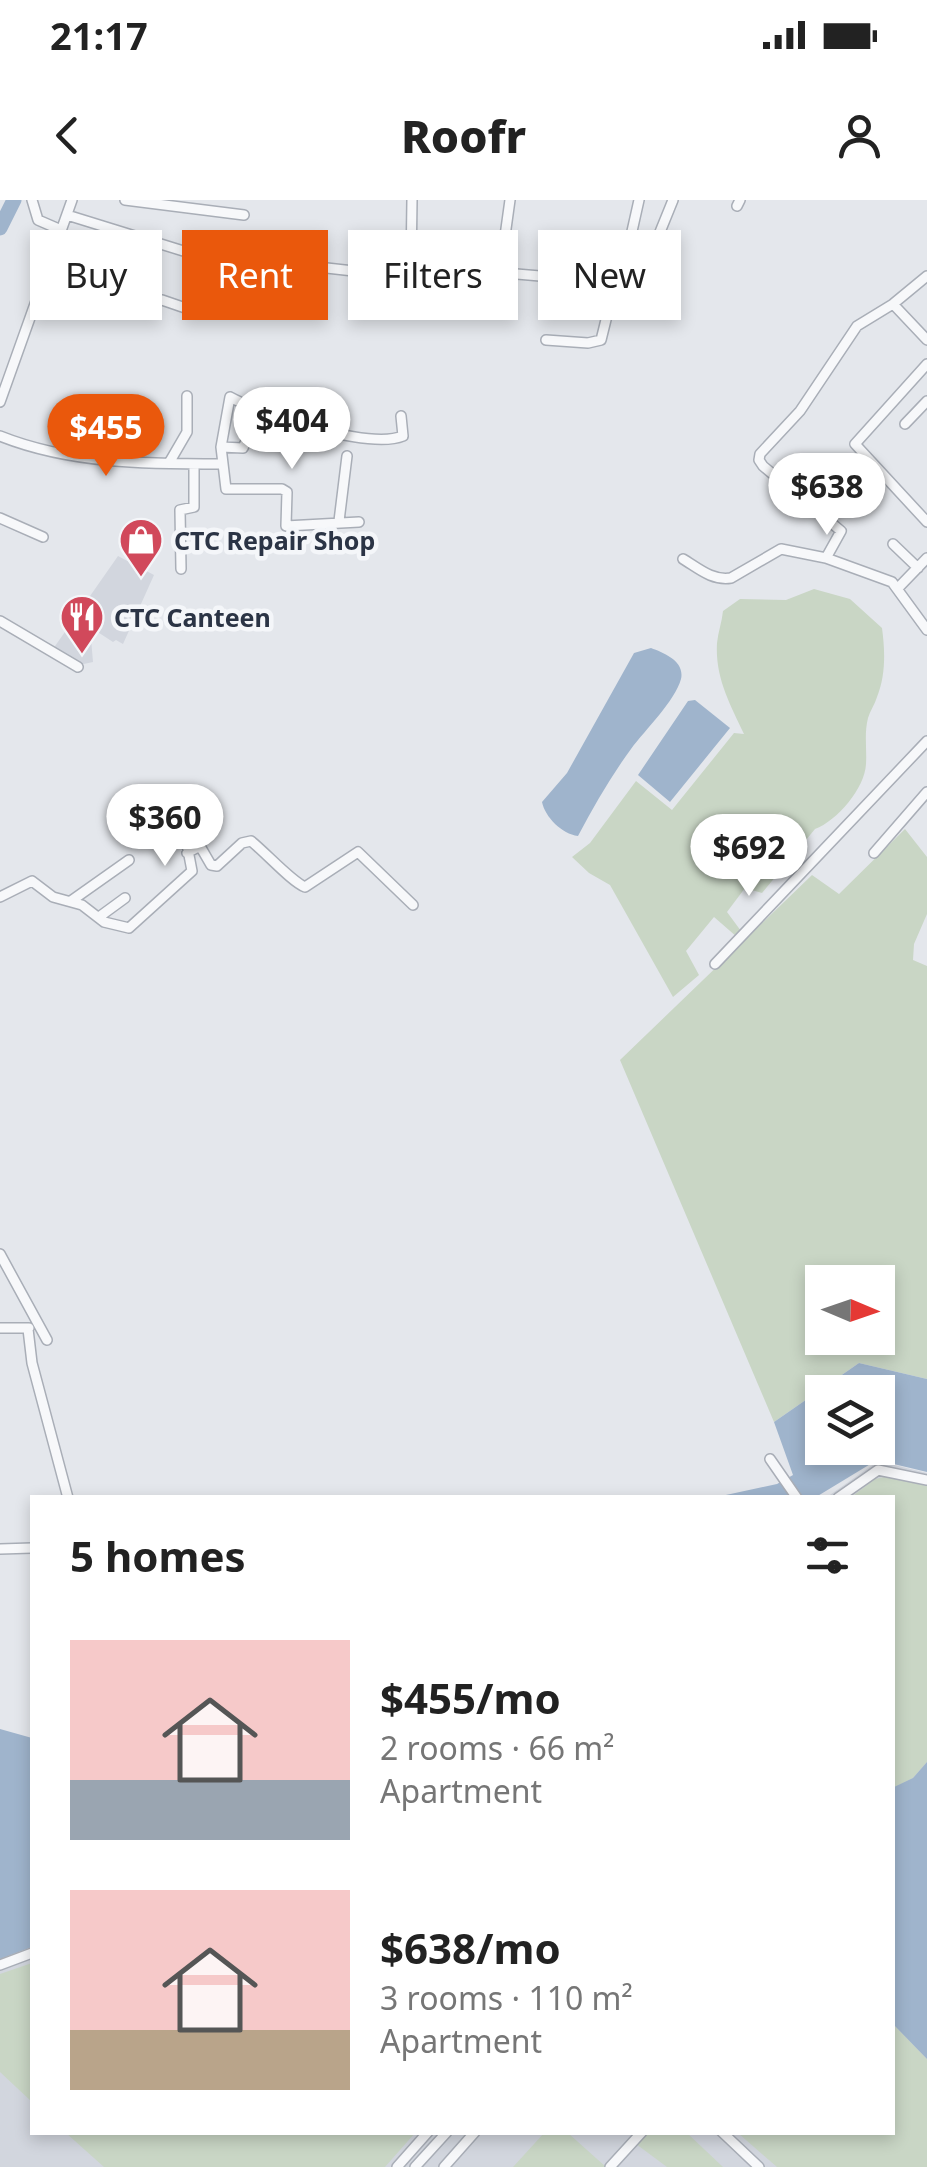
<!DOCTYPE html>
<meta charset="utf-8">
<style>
:root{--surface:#fff;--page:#f6f6f6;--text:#222;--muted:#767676;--accent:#ea580c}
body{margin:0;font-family:"Noto Sans",sans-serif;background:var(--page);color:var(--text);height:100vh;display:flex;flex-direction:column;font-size:38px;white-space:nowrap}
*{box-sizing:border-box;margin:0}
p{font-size:32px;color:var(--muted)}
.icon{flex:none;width:55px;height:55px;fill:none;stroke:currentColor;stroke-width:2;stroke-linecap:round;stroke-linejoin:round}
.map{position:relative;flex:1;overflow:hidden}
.drawer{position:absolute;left:30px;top:1295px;width:865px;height:640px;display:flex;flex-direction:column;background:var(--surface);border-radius:0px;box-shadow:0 5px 15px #0003}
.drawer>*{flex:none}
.banner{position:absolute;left:30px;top:30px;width:868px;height:90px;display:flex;gap:20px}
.needle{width:65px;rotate:92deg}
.fabs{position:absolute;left:805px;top:1065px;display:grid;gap:20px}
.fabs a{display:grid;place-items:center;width:90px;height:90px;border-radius:0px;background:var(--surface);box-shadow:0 5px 15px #0003;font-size:50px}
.price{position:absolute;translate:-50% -85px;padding:0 22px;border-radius:35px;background:#fff;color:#222;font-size:32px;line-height:65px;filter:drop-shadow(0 2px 5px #0008)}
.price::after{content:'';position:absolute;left:50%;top:60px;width:30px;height:22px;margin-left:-15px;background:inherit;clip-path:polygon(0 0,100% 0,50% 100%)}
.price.selected{background:var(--accent);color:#fff}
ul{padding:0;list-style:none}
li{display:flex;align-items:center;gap:30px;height:250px;padding:0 40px}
li span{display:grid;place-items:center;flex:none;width:280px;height:200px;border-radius:0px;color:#555}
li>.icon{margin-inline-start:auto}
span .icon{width:120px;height:120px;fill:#fffc;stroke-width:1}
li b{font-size:42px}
h2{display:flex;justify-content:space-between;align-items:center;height:120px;padding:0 40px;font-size:42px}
.pill{padding:0 35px;border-radius:0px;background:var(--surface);box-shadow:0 5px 15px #0003;font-size:35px;line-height:90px}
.pill.selected{background:var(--accent);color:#fff}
.status{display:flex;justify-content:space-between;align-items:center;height:70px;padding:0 50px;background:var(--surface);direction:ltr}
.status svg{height:28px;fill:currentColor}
header{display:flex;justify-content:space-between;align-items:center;height:130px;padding:0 40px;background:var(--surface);font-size:45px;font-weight:800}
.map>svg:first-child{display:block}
</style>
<div class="status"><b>21:17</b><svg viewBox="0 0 49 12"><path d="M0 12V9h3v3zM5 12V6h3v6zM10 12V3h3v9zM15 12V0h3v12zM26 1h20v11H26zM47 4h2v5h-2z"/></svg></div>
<header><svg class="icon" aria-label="back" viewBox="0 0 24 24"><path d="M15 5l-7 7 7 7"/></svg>Roofr<svg class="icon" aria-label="person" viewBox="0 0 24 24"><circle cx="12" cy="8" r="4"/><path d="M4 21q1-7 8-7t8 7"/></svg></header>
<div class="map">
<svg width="927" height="1967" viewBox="0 0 927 1967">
<rect width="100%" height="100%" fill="#e4e7ec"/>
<path fill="#d2d6de" d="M118,356L154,375L123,444L116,440L113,442L90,427L93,462L79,465L53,449Z
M878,1261L927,1273V1967H0V1759L32,1747V1932H892V1298L827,1297Z"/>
<path fill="#c9d6c5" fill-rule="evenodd" d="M814,389L850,399L882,428C885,450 886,475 877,497C875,504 870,511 868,518C864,534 867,549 866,564C865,588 837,621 815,629L762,693L745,688L727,712L741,731L737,737L714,717L686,751L699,775L673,797L610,685L589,673L572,657L590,643L636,581L672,610L734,533L744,534C730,504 715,478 717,443C718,432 722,422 723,411L740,399L786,400Z
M905,629L927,657V714L914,744L913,760L927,766V1179L859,1163L774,1222L620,860L812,675L839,694ZM822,1082H878V1138H822Z
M884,1277L927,1286V1562L913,1578L893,1588L892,1298H850L875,1279Z
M32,1763V1902L0,1872V1774Z
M893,1824L927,1859V1967H777L738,1933L892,1932Z
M545,1932L568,1933L606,1967H513Z
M66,1933H415L385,1967H104Z
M647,1933H687L723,1967H667L636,1944Z"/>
<path fill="#9fb4cc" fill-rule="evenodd" d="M651,448C664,453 685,461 681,479C675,501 645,530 631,549C611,576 594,606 578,636C562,634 545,617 542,602L567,573L634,453Z
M695,500L730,528L670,602L638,575L688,501Z
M859,1163L927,1179V1272L877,1260L816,1297L712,1298L777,1284L793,1275L774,1222ZM822,1192H878V1248H822Z
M0,1529L32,1538V1747L0,1759Z
M927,1562V1859L893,1824L892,1588L913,1578Z"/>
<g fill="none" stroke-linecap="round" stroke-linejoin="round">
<path stroke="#9fb4cc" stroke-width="15" d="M0,28L14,0"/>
<defs>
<path id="minor" d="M32,0L38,20L61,30
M125,0L244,15
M737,6L740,0
M67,15L206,58L262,69L309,66L389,75L421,66L540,76L558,90L567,92L614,90
M624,67L639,0
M411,68L412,0
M645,69L662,73
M500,72L510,0
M142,99L162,100L197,112L216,60
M893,104L927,140
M546,140L588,143L601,140L619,67L645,69L673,0
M927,164L855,244L927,322
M0,202L72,0
M905,224L927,201
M0,236C70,264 147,264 222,264
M221,247L243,248L248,236L282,240L289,220
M169,263L187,232V196
M0,318L43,337
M339,321L347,256
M359,322L286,326L287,292L282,289H226L221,247L230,197C263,215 369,250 403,236L401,216
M893,344L918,368
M826,358L841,331L763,266L759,260L760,254L800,211L857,126L893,104L927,76
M683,359C698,368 712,381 731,378L781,349L826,358L892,382L927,430
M181,369L180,310L194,307V264
M898,388L927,358
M0,421L78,467
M187,653L200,646L211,665L217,666L242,643L251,641C266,653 292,682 305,687L358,652L413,705
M874,653L927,592
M0,697L32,681L53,697L82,705L104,722L129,728L192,671L184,629L163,613
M71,701L129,660
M99,717L125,698
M715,764L927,541
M0,1054L47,1140
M0,1128H29
M28,1129L32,1163L68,1298
M770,1259L797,1298
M838,1298L878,1270L927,1280
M0,1349L32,1348
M0,1765L32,1753
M722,1932L759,1967
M397,1967L428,1932
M415,1967L447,1932
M444,1967L475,1932
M610,1967L642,1932"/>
</defs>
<use href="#minor" stroke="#a9aeb7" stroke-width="12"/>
<use href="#minor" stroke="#f7f8fa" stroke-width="9"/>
</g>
<defs>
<symbol id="shop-pin" viewBox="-11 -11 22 30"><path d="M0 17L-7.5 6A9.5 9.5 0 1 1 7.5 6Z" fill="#d1495b" stroke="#f4f6f9"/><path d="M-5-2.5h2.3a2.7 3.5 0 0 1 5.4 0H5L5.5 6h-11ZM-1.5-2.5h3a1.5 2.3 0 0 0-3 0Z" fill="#fff"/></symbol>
<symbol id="restaurant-pin" viewBox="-11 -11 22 30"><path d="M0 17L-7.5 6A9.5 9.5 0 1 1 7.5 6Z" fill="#d1495b" stroke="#f4f6f9"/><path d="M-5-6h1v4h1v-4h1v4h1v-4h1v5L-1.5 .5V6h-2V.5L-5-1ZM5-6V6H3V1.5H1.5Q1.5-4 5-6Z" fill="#fff"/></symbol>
</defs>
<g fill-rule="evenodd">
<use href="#shop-pin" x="116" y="315" width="50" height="68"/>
<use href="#restaurant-pin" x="57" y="392" width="50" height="68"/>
</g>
<g text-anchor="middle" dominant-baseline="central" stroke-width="9" stroke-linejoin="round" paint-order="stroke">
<g font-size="25" font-weight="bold" fill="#2b3445" stroke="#f4f6f9" text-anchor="start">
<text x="174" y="340">CTC Repair Shop</text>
<text x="114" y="417">CTC Canteen</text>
</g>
</g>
</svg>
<div class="fabs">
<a><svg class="needle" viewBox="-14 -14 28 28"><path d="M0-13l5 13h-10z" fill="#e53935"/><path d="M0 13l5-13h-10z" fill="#767676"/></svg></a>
<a><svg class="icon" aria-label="layers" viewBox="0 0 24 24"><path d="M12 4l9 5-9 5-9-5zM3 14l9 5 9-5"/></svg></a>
</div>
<b class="price" style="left:292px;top:272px">$404</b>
<b class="price selected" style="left:106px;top:279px">$455</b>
<b class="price" style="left:827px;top:338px">$638</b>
<b class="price" style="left:165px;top:669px">$360</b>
<b class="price" style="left:749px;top:699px">$692</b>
<div class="banner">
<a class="pill">Buy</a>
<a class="pill selected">Rent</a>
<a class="pill">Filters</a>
<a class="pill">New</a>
</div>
<section class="drawer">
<h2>5 homes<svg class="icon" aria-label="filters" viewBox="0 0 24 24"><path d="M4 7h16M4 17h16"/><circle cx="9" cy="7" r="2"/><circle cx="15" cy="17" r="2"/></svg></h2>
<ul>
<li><span style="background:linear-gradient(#f6c9c9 70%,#9aa5b1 0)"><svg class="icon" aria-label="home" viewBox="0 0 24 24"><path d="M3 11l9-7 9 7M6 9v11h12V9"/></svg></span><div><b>$455/mo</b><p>2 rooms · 66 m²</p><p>Apartment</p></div></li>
<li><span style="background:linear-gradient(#f6c9c9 70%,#b9a48a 0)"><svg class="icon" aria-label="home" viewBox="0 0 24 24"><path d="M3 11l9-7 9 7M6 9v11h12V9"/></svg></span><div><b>$638/mo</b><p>3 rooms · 110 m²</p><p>Apartment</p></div></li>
</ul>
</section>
</div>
